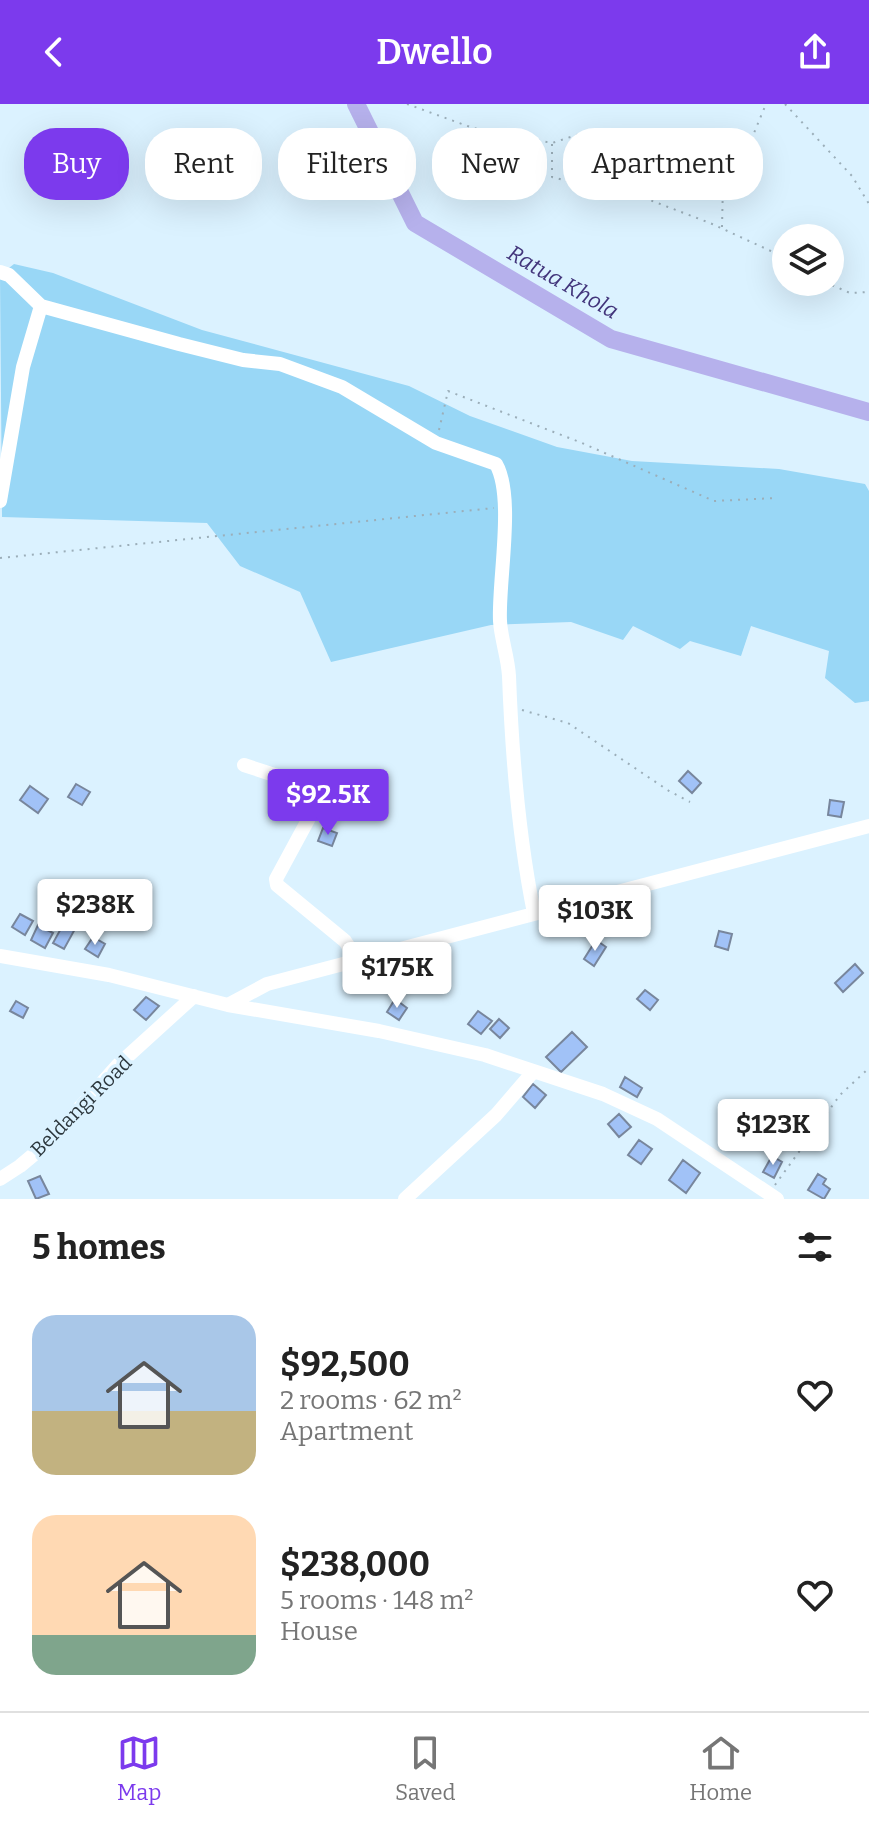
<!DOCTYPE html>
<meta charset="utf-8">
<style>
:root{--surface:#fff;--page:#f2f2f2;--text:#222;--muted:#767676;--line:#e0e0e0;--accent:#7c3aed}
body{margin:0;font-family:Bitter,serif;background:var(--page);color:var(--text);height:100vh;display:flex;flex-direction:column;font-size:30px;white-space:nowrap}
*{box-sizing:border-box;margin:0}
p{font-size:26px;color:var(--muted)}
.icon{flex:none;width:44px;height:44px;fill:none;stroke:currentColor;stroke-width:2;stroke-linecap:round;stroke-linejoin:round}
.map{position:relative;height:1095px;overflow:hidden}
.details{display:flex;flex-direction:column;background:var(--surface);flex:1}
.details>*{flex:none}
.top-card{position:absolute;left:24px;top:24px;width:822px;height:72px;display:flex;gap:16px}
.buttons{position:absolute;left:772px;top:120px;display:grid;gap:16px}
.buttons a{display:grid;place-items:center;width:72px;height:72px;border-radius:50%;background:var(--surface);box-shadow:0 8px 32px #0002;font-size:40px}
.price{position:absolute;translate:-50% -68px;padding:0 18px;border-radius:8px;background:#fff;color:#222;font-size:26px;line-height:52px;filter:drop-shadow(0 2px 4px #0008)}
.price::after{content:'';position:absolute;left:50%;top:48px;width:24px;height:18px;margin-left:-12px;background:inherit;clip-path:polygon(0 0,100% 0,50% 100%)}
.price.active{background:var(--accent);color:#fff}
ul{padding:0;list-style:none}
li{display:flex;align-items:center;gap:24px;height:200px;padding:0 32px}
li span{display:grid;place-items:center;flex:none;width:224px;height:160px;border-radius:24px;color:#555}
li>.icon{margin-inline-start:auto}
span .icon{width:96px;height:96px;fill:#fffc;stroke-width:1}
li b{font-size:34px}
h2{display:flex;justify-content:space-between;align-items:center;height:96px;padding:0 32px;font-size:34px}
.pill{padding:0 28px;border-radius:32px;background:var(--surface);box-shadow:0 8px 32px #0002;font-size:28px;line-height:72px}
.pill.active{background:var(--accent);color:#fff}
header{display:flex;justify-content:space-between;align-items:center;height:104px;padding:0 32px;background:var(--accent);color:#fff;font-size:36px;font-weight:600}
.tabs{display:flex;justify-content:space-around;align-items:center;height:112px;border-top:2px solid var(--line);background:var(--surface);font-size:22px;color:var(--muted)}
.tabs a{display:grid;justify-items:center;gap:4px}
.tabs .active{color:var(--accent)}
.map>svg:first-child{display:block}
</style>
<header><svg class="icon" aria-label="back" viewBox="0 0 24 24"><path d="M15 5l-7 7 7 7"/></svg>Dwello<svg class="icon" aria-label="share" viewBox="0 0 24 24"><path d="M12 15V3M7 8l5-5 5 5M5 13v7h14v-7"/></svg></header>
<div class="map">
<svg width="869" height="1095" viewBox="0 0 869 1095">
<rect width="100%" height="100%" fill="#dbf2ff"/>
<path fill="#99d7f6" d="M14,160L53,169L202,226L409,282L470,312L557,343L632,357L779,365L865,380L869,387V597L855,599L825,574L829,547L751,522L741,552L690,537L680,545L633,522L623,536L571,518L491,521L331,558L300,488L240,462L207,419L2,413L0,171Z"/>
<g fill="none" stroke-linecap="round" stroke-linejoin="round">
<path stroke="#b6b1ec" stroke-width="18" d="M356,0L415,119L611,235L869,308"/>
</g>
<path fill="#a1c2f7" stroke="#78869c" stroke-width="2" d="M688,667L701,679L692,689L679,677Z
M76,680L90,688L82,701L68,693Z
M30,682L48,695L38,709L20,696Z
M830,696L844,698L841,713L828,711Z
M323,724L337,729L332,742L318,737Z
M20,810L33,817L25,831L12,823Z
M64,819L75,825L64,845L53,839Z
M38,821L53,829L45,844L31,836Z
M719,827L732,830L728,846L715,842Z
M93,833L105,840L98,853L85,845Z
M596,836L606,843L594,862L584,855Z
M855,860L863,869L843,888L835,879Z
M645,886L658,896L650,906L637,895Z
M146,893L159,902L146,916L134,906Z
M395,895L407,904L399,916L387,908Z
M16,897L28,904L23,914L10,907Z
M478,907L492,917L481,930L468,920Z
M499,915L509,924L500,934L490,925Z
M572,928L587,943L561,968L546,953Z
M625,973L642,984L637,993L620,983Z
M533,980L546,991L535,1004L523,993Z
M619,1010L631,1023L619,1033L608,1020Z
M639,1036L652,1045L641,1060L628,1051Z
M772,1052L782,1058L774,1074L763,1068Z
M683,1056L700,1069L686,1089L669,1076Z
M818,1070L826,1075L823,1080L830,1085L824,1095L808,1086Z
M40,1072L49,1090L36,1095L28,1077Z"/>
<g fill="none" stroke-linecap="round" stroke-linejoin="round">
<path stroke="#9baeb9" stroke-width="2" stroke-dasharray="2 6" stroke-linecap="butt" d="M407,0L473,24L552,39L589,27L723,79
M785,0L852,72L869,100
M552,40V73L578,80L613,82L710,119L786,154
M722,123L723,79L749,41L766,0
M825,178L850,189L869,188
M439,326L448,287L582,339L714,397L777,394
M0,454L494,404
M522,606L568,619L669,687L690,698
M775,1081L840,991L869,964"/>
<path stroke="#fff" stroke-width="14" d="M0,168L9,171L41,202L179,240L243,256L280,260L342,283L436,339L496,360C515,393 498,477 500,517C501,535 508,553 509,572C512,652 518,730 534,809
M0,397L23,263L41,202
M244,661L317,685L315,703L276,775L277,781L345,837L358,857
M0,852L109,871L228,901L379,927L485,951L603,990L657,1015L777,1095
M228,901L267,880L869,722
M0,1075L20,1062L50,1037L118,961L194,892
M405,1095L496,1011L533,968"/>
</g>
<g text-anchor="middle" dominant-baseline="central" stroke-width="7" stroke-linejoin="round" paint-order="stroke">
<g font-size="20" fill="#2c373d" stroke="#dbf2ff">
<text transform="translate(81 1002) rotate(-45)">Beldangi Road</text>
</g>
<g font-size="22" font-style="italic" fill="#42357b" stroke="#dbf2ff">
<text transform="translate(563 178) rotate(30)">Ratua Khola</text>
</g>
</g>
</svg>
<div class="buttons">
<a><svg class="icon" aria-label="layers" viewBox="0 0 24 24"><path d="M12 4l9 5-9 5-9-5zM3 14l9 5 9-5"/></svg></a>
</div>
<b class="price active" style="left:328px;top:733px">$92.5K</b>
<b class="price" style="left:95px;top:843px">$238K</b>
<b class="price" style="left:595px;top:849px">$103K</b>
<b class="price" style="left:397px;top:906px">$175K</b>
<b class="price" style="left:773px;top:1063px">$123K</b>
<div class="top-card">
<a class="pill active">Buy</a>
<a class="pill">Rent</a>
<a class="pill">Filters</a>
<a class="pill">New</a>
<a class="pill">Apartment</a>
</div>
</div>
<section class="details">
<h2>5 homes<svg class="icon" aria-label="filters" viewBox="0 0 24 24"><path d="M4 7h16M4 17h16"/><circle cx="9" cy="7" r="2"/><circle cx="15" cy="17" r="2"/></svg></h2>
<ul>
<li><span style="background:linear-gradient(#a9c7e8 60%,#c2b280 0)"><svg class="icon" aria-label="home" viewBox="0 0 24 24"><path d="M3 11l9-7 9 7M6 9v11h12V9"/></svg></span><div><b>$92,500</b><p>2 rooms · 62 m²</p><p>Apartment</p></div><svg class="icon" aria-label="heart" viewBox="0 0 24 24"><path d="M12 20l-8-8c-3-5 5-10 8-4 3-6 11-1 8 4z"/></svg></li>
<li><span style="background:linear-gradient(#ffd9b3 75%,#7fa58c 0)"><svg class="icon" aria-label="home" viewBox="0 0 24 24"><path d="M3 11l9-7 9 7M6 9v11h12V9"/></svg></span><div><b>$238,000</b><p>5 rooms · 148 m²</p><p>House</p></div><svg class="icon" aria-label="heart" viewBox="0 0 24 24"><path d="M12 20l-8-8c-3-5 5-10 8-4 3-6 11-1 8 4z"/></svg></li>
</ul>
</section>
<nav class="tabs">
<a class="active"><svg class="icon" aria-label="map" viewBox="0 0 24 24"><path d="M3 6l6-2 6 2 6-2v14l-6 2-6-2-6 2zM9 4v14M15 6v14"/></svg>Map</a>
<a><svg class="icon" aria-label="saved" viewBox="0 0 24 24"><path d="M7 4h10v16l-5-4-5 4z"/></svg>Saved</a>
<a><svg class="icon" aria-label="home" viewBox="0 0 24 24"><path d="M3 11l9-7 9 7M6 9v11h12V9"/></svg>Home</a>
</nav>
